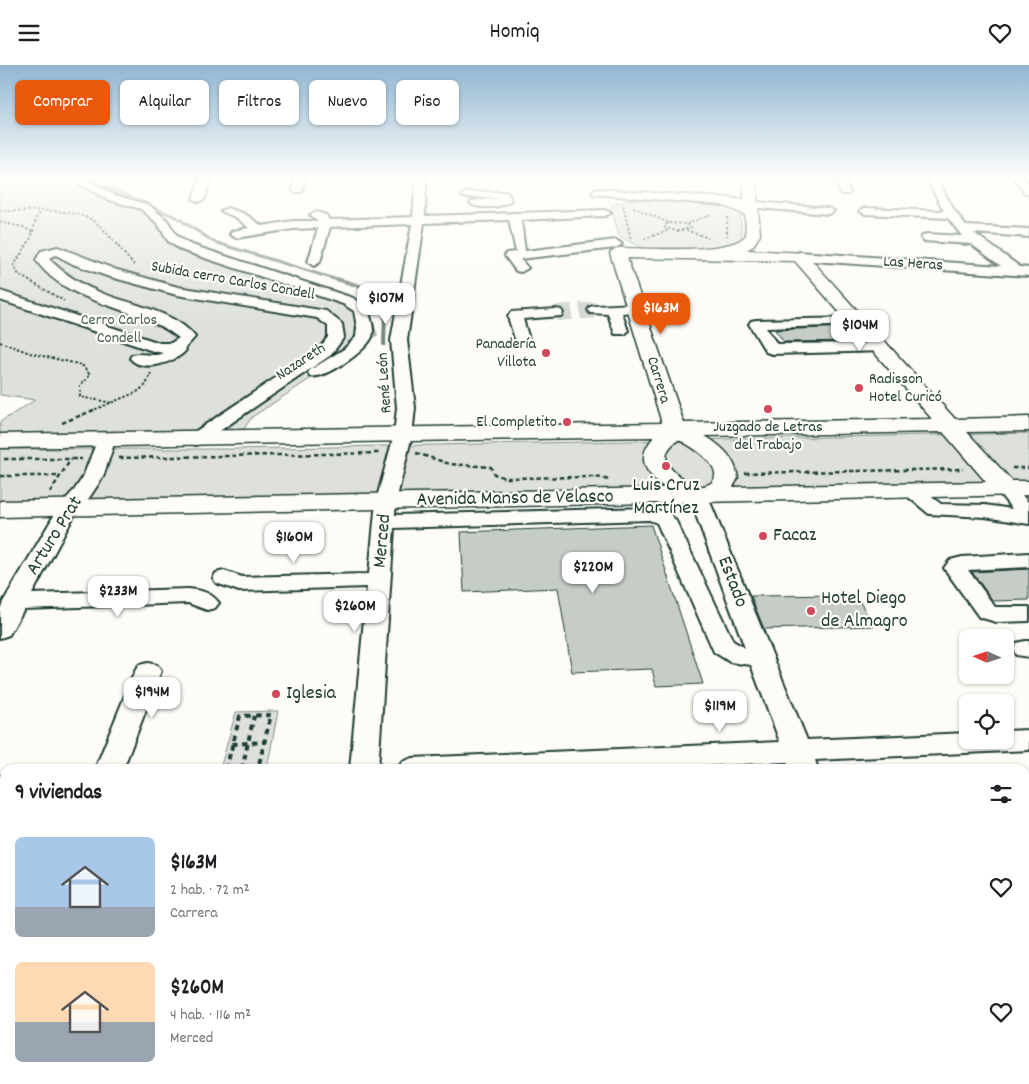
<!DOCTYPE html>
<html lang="es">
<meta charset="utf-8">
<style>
:root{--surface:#fff;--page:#f2f2f2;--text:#202124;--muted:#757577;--accent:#ea580c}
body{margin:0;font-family:Dekko,sans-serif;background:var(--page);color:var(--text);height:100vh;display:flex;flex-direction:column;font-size:19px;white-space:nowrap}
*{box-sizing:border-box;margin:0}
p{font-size:16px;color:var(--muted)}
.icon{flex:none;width:28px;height:28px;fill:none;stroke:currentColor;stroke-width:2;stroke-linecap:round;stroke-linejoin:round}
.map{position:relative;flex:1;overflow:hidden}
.drawer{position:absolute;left:0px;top:699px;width:1030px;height:321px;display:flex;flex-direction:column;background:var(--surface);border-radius:15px 15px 0 0;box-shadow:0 1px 4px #0004}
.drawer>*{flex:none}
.guide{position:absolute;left:15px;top:15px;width:500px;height:45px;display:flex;gap:10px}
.needle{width:32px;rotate:273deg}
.buttons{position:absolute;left:959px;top:564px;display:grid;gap:10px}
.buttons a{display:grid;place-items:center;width:55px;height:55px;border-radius:8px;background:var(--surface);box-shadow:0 1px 4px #0004;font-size:25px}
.price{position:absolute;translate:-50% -42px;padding:0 11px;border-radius:10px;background:#fff;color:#222;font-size:16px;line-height:32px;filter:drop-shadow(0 1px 2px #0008)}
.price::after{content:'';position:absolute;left:50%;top:30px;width:15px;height:11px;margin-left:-8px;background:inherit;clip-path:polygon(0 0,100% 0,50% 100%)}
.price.selected{background:var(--accent);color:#fff}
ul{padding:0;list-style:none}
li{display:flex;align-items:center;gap:15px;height:125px;padding:0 15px}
li span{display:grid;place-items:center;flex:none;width:140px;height:100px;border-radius:8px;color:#555}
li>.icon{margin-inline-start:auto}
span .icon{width:60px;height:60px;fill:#fffc;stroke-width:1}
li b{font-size:21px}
h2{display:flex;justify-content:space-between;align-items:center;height:60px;padding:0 15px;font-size:21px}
.tag{padding:0 18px;border-radius:8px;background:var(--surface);box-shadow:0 1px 4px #0004;font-size:18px;line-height:45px}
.tag.selected{background:var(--accent);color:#fff}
header{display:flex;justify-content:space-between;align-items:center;height:65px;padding:0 15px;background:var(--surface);font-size:22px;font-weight:600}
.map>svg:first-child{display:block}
</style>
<header><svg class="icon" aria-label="menu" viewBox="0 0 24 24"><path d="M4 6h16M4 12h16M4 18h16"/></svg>Homiq<svg class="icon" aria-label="heart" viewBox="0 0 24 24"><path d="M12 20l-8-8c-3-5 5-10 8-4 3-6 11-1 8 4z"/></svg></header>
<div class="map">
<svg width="1029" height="1019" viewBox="0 0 1029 1019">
<rect width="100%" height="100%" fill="#fdfcf7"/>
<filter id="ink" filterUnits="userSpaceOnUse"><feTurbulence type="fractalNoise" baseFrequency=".02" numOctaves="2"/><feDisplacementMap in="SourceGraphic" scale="10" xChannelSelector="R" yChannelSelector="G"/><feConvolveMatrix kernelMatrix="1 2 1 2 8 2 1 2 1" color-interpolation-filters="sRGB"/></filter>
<g filter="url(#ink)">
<path fill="#eceee9" d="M1025,708L1029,715V1019H958L957,1015H1025Z"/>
<path fill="#dde0db" stroke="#7e8e88" d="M0,114H95L155,142L182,177L368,241L377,270L252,352L239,371H0V357L35,335L0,330Z
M644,133C669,134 722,131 740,148L742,174L719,184H649L639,182L619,171L611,141L615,138Z
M1029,368V417L0,438V384H233Z
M278,646L267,704H220L236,647Z"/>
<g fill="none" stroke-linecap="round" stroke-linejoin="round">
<path stroke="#75877f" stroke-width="3" d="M86,114L176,152L214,177L341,216"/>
<path stroke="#75877f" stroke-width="4" d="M337,214L369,224L381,235
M382,240L385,250L384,279"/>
</g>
<path fill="#c6cdc7" stroke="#1f3d34" d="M846,262L858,276L784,277L775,265Z
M651,460L703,619L656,621L652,604L572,607L558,523L464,527L461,467Z
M1029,504V535L993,536L972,507Z
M856,530L874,561L764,564L751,531Z"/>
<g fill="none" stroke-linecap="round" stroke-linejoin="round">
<path stroke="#d1d6d0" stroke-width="16" stroke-dasharray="16 8" stroke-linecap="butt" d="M556,248L595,245"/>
<defs>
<path id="minor" d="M71,114H84L114,130L149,140L167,155L177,171L189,179L353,233L368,244C370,252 375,263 372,272C366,286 325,315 310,311L308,308L310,305L344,284L356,272L357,262L354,246L343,239L181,185L168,176L158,159L141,144L106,134Z
M200,114H210L205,134L199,137L193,134Z
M294,114H304L302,127H294L293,125Z
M416,114H426L425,151L605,145L611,148L605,151L521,155L525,186L616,175L622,179L616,183L520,194L528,203L521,207L516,206L505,191L506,188L516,187L509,155L424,158L407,275L415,343L412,370L396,436L395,450L649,443L669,448L676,456L733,576L745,583L689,431L692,427L699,425L706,427L807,675L968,668V675H1005V666L1029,665V685L815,695L818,704H790L787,697L637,704H398L402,697L412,693L780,677L751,600L730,597L714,587L657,458L649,455L394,463L378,704H350L367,522L239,526L216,518L213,513L216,508L224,506L242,512L369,509L376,436L394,370L397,343L391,275L412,159L330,162L320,197L314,201L308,197L318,163L293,164L236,173L230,169L232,166L249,163L237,153L221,146L227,143L245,149L262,161L293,156H318L310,150L316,147L326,150L329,155L413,152Z
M834,114H844L850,127L849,129H841Z
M927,114H937L954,145L966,161L1029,164V172L974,168L1020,202L1029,203V211L799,195L793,191L799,187L1001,201L971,179L923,176L921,173L923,170L927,169L962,171L948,153L865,149L859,146L865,143L944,146Z
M1014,114H1025L1029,119V129L1025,128Z
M597,124L751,135L756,137L828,143L834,146L828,149L593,129L592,127Z
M467,127H504L508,128L511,135C504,143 478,145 470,138L472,136L499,133L463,132L462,130Z
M58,182L117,205L178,222L326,246L342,259L344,272L331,290L202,378L196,380L190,378L187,374L190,370L319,284L328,272V261L317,253L177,230L107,211L73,199L56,190L50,192L49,194C65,210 83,221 104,229C131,239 178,248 195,272L185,283L186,285C176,298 141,308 130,293L132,290C143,287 152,293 163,288L153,286L0,235V226L160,278H171L179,273C136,239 69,242 36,195L41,186Z
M635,239L640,240L642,243L640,246L622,248L628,266L625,269H615L608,249L590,248L588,245L590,242L595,241Z
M556,244L561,245L563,248L561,251L523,254L529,274L526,277H516L508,252L511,247Z
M856,253L861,254L863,257L861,260L766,263L777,279L879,278L885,280L887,283L885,286L772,289L766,287L749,259L751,256L756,255Z
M106,370L113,372L115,376L103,412L89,433L77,445L32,529L188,524C200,525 211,527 219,538L215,543L207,545L188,538L24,544L9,570L0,573V544L3,537L59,442L75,424L83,412L97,376L99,372Z
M1005,417L1012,419L1029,438V459L985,452L929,449L900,425L903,421L910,419L917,421L941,439L985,440L1012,444L995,423L998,419Z
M1029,488V502L968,505L995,542H1029V556L996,557L979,552L944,503L950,495L962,492Z
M1025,576H1029V592L1016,590L1013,584L1016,578Z
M148,598L157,600L161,606L123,704H95L135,606L139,600Z
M0,711H5V733H0Z
M318,1015H356V1019H318Z
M707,1015H745L746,1019H708Z
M904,1015H942L944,1019H906Z"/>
<path id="major" d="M744,114H756L760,170L753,181L747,185L805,188L955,354L1029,352V366L967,367L1012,416H1029V430L0,452V436L665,423C645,408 635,393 654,372L0,383V369L662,358L610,188L613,185L618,183C644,183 732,190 746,170L745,150L720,139L718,136L725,132L744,138ZM627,193L795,196L932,354L684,358ZM943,367L986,417L733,422L738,413C735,393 722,381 705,371ZM678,375C688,378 728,403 711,418C708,420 703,421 699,422C680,413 649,396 678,375Z"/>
</defs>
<use href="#minor" stroke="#1f3d34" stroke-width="4"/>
<use href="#major" stroke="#1f3d34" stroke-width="3"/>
<path stroke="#1f3d34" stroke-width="2" stroke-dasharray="2.5 2" stroke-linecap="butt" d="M623,140L631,175
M633,142L669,158
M0,146C27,147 72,141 95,157C110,169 121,186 134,200
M727,152V171
M0,157L23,162L33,167L30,175L14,200L19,210L64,236
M669,158L687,159L691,163L678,166L665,163V160Z
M687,159L712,149
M686,165L708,173
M33,167L36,153L41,147
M644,174L669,165
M373,240L389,236
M0,277L30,288L82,300L90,310L80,321V332L113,338
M91,346L137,327L146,320L151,308"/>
<path stroke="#1f3d34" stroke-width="2.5" stroke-dasharray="4.5 3" stroke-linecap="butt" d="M62,358L94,345
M416,388L450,399L491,402L494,409L505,413L596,412L609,415
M119,393L380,388
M4,394H82
M1012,403H1029
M745,408L963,404
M0,411H60
M50,427L71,394"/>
<path stroke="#1f3d34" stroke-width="4" stroke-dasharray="5.5 4.5" stroke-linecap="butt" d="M232,679L264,677
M226,704L240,651L271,650L258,703L250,704
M242,704L254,651"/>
<use href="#minor" fill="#fdfcf7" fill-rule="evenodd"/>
<use href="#major" fill="#fdfcf7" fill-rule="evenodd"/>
</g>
</g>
<linearGradient id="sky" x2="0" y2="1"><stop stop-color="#91b6d2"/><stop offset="0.44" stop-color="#fefefb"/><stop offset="1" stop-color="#fefefb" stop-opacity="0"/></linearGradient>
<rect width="1029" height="257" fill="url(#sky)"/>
<g fill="#d1495b" stroke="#fdfcf7" stroke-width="2">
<circle cx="546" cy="288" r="5"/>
<circle cx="859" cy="323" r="5"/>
<circle cx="768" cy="344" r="5"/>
<circle cx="567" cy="357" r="5"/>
<circle cx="666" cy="401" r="5"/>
<circle cx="763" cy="471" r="5"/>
<circle cx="811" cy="546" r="5"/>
<circle cx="276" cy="629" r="5"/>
</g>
<g text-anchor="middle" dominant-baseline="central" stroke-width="4.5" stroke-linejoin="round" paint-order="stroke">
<g font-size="16" fill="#1f3d34" stroke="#fdfcf7">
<text transform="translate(913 199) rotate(4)">Las Heras</text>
<text transform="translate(233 216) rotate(10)">Subida cerro Carlos Condell</text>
<text transform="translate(301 297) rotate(-33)">Nazareth</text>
<text transform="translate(658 315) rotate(73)">Carrera</text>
<text transform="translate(385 318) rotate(-94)">René León</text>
</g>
<g font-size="16" fill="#455e55" stroke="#fdfcf7">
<text x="119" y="255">Cerro Carlos<tspan x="119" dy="18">Condell</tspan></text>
</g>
<g font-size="16" fill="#1f3d34" stroke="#fdfcf7" text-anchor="end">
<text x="536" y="279">Panadería<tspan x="536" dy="18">Villota</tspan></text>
<text x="869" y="314" text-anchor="start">Radisson<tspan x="869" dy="18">Hotel Curicó</tspan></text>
<text x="557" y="357">El Completito</text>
<text x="768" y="362" text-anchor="middle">Juzgado de Letras<tspan x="768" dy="18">del Trabajo</tspan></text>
</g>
<g font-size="20" fill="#1f3d34" stroke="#fdfcf7" text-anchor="start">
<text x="666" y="421" text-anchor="middle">Luis Cruz<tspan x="666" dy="23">Martínez</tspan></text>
<text x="773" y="471">Facaz</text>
<text x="821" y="534">Hotel Diego<tspan x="821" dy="23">de Almagro</tspan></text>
<text x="286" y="629">Iglesia</text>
</g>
<g font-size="20" fill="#1f3d34" stroke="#fdfcf7">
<text transform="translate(515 434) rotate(-1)">Avenida Manso de Velasco</text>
<text transform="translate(55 471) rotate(-58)">Arturo Prat</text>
<text transform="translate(383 476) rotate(-85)">Merced</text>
<text transform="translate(732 517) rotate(69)">Estado</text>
</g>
</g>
</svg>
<div class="buttons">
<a><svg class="needle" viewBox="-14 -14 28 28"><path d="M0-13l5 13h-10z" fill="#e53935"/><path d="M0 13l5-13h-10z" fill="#757577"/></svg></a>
<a><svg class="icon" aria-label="locate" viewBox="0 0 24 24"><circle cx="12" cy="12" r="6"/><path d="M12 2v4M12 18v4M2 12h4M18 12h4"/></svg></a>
</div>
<b class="price" style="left:386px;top:260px">$107M</b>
<b class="price selected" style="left:661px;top:270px">$163M</b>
<b class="price" style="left:860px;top:287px">$104M</b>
<b class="price" style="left:294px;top:499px">$160M</b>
<b class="price" style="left:593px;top:529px">$220M</b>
<b class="price" style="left:118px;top:553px">$233M</b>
<b class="price" style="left:355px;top:568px">$260M</b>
<b class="price" style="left:152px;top:654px">$194M</b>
<b class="price" style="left:720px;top:668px">$119M</b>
<div class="guide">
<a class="tag selected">Comprar</a>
<a class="tag">Alquilar</a>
<a class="tag">Filtros</a>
<a class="tag">Nuevo</a>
<a class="tag">Piso</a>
</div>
<section class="drawer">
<h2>9 viviendas<svg class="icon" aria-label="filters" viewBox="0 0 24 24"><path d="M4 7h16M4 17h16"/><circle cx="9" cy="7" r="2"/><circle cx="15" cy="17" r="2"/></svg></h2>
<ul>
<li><span style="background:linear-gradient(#a9c7e8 70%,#9aa5b1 0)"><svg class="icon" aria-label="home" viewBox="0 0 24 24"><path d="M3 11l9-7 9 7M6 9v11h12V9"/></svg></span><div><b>$163M</b><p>2 hab. · 72 m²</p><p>Carrera</p></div><svg class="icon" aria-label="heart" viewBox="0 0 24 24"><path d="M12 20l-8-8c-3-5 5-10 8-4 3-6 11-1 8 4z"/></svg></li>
<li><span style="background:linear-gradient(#ffd9b3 60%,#9aa5b1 0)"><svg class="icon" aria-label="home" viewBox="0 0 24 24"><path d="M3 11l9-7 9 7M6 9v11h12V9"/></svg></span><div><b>$260M</b><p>4 hab. · 116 m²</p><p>Merced</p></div><svg class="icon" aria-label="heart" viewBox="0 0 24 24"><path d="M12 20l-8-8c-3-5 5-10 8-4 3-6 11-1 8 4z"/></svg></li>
</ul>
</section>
</div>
